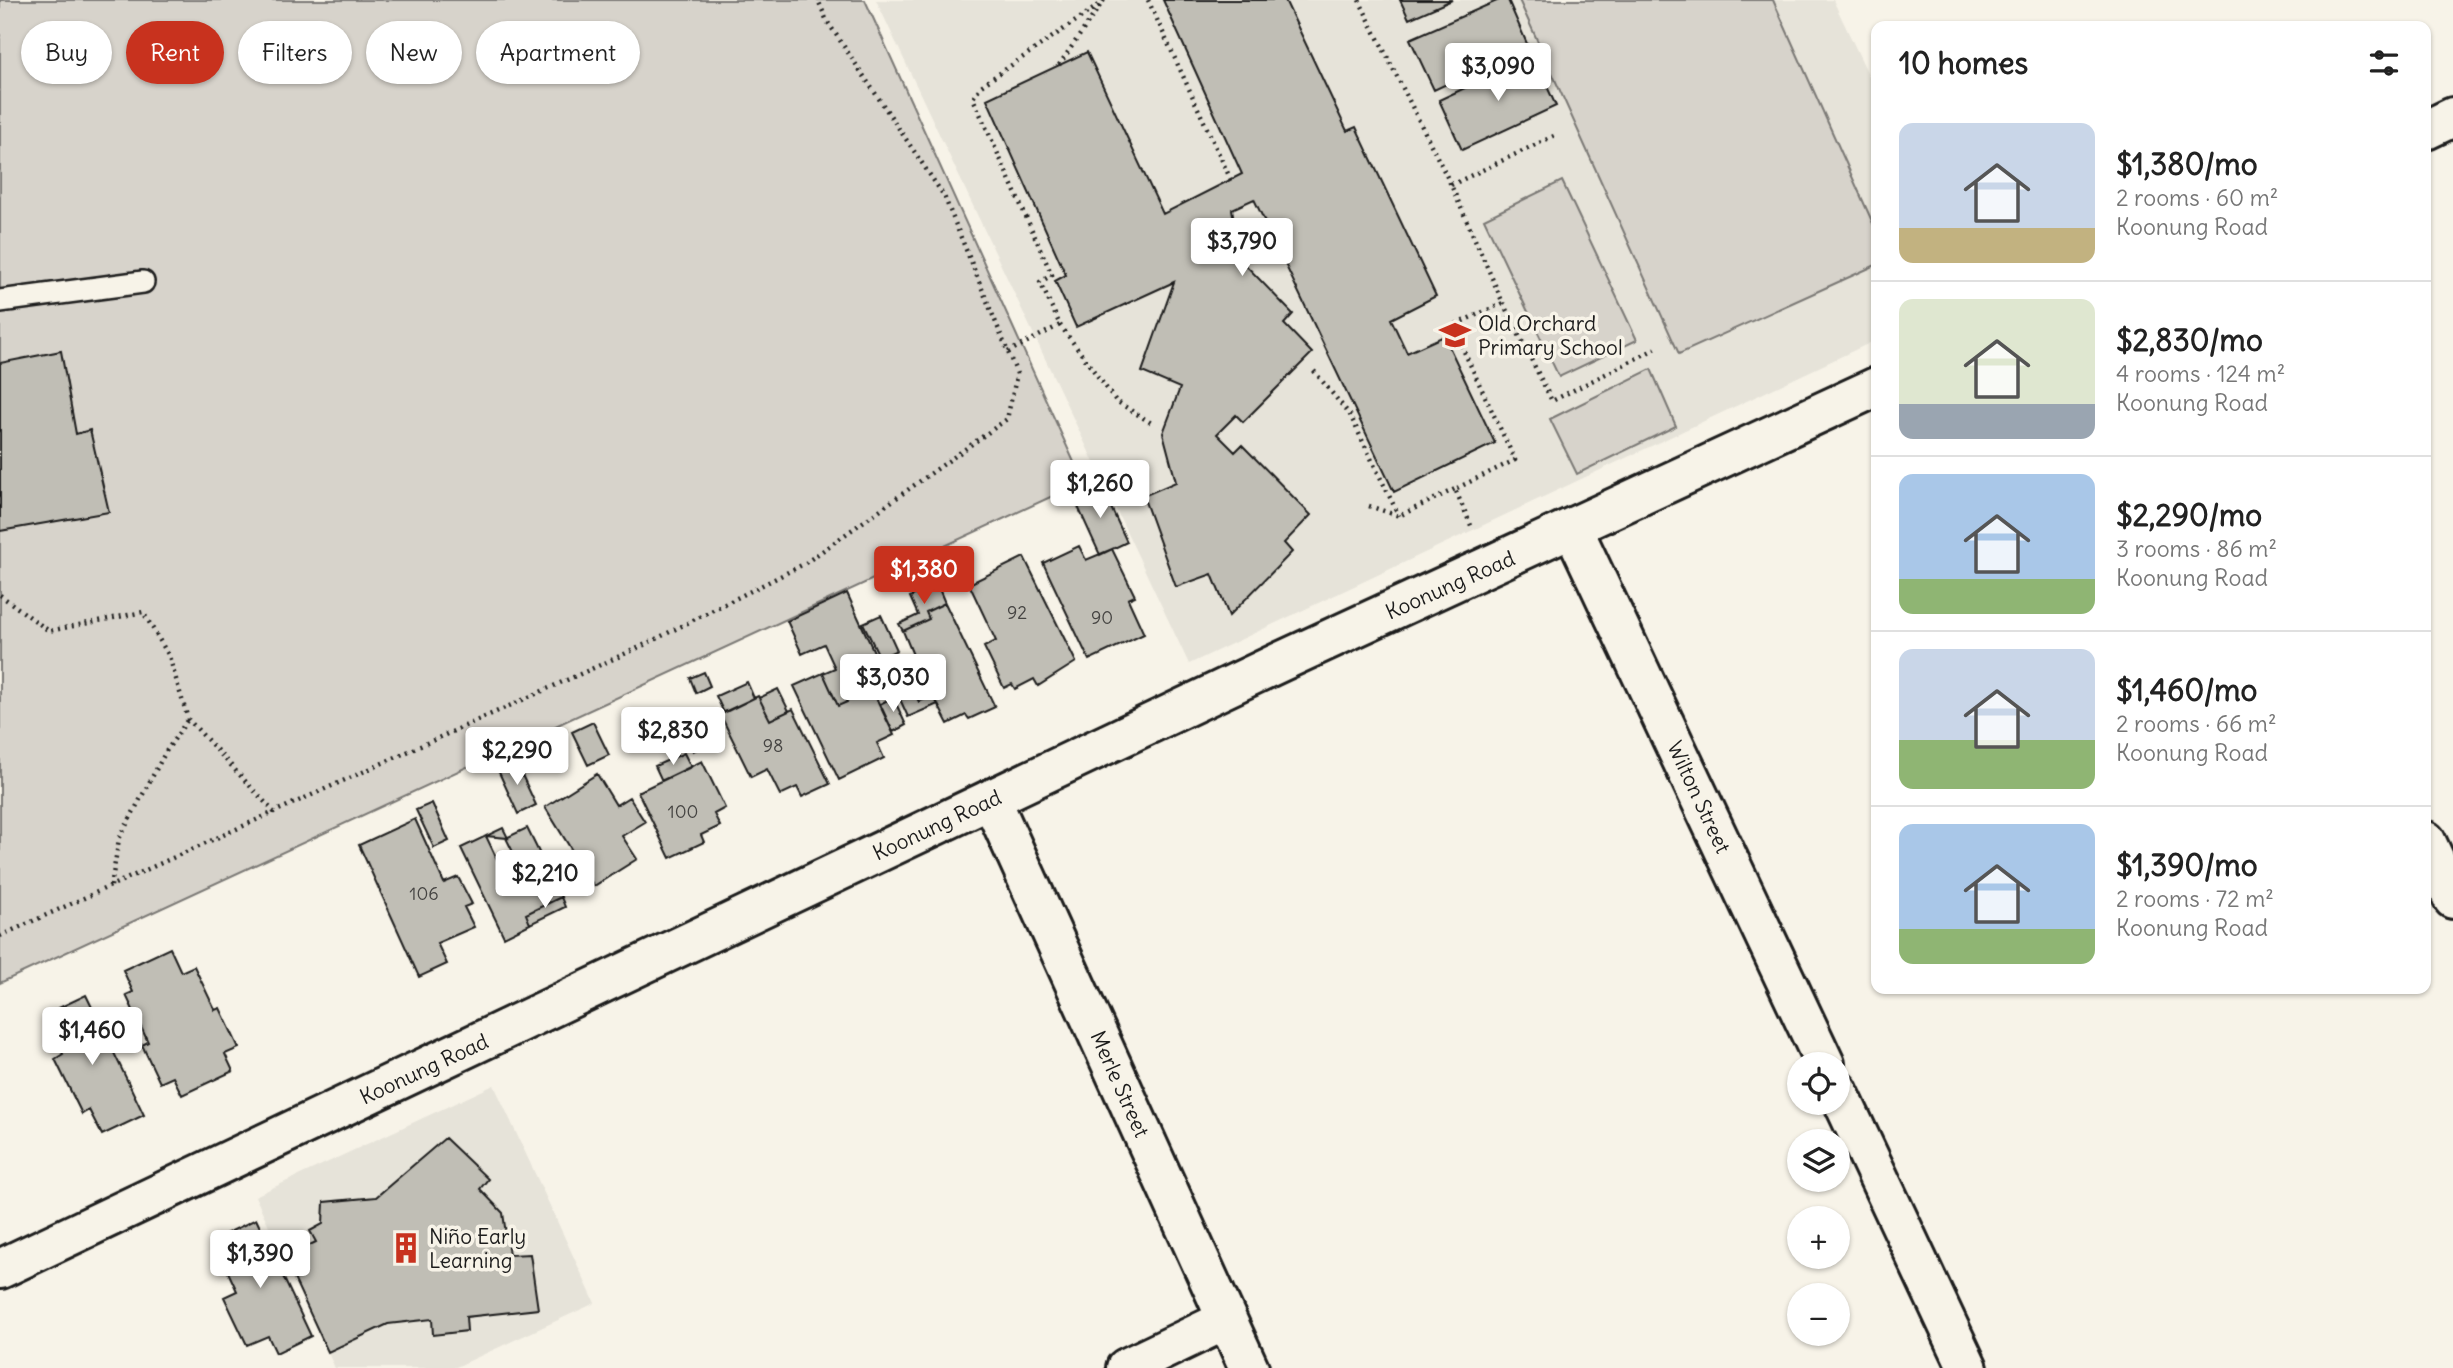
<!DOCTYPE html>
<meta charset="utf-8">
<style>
:root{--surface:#fff;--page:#f2f2f2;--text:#222;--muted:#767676;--line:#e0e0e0;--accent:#c8321e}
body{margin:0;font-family:Delius,sans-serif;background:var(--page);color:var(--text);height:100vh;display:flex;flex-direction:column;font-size:26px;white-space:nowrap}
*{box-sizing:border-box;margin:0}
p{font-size:23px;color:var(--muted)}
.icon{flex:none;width:38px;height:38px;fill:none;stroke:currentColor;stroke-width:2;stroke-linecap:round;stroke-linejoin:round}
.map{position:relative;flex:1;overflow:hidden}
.drawer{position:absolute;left:1871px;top:21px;width:560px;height:973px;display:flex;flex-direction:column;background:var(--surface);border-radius:14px;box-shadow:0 2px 5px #0004}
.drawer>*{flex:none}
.guide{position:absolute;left:21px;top:21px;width:665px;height:63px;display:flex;gap:14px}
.fabs{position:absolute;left:1787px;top:1052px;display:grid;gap:14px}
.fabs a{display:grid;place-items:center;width:63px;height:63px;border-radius:50%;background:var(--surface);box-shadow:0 2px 5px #0004;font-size:35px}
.price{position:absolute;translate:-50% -60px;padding:0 16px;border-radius:7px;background:#fff;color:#222;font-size:23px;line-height:46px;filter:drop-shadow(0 2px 4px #0008)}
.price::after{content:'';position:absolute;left:50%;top:42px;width:21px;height:16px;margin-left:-10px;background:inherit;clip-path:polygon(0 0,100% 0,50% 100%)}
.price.active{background:var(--accent);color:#fff}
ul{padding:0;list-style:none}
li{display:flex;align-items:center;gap:21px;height:175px;padding:0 28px}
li+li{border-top:2px solid var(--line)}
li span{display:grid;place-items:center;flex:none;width:196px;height:140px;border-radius:14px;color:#555}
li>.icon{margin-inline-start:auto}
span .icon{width:84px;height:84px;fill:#fffc;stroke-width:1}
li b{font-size:30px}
h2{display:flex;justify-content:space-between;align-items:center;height:84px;padding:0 28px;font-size:30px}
.pill{padding:0 24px;border-radius:32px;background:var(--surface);box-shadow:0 2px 5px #0004;font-size:24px;line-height:63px}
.pill.active{background:var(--accent);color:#fff}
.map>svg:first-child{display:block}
</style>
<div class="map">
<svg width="2453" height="1368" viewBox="0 0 2453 1368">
<rect width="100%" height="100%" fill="#f7f3e8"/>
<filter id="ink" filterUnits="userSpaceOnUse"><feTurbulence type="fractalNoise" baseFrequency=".0143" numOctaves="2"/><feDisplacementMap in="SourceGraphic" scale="14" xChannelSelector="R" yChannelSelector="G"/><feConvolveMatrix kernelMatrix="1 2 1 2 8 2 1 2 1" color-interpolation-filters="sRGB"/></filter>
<g filter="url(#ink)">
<path fill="#e6e3d9" d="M876,0H1833L1876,91V340L1189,664Z
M494,1085L595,1303L454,1368H335L255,1196Z"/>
<path fill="#d7d3cb" stroke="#7a7874" stroke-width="2" d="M0,0H865L1083,482L0,983Z
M1519,0H1773L1876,230V265L1679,354Z
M1562,181L1637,340L1559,377L1484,219Z
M1651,369L1676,426L1577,474L1550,419Z"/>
<path fill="#c0beb5" stroke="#1c1c1c" stroke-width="2" d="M1163,0H1285L1347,131L1356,127L1436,296L1391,319L1407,353L1444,336L1495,443L1394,492L1254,199L1232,209L1239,249L1233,252L1293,314L1284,324L1312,353L1243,422L1236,415L1217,434L1235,452L1242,445L1311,515L1284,543L1292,552L1229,616L1212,574L1176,587L1143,496L1176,482L1163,433L1180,388L1142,372L1174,282L1076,327L1055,281L1066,275L987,99L1087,52L1163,214L1242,174Z
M1400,0H1452L1409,19Z
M1499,0H1508L1528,46L1434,90L1410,39Z
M1533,56L1556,106L1462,150L1439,100Z
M61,351L76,434L90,430L109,512L0,531V363Z
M1101,486L1127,542L1100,555L1074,498Z
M1079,546L1086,560L1112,549L1135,596L1128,599L1144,634L1089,660L1043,563Z
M1024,557L1076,662L1038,686L1034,679L1015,689L1012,684L1004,688L984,647L996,641L969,584Z
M937,584L945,603L926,612L929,619L903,631L899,624L918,615L910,597Z
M847,593L885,676L843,695L847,702L838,706L823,673L835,668L824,644L802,654L787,621Z
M945,603L995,707L969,719L966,715L948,724L933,695L919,702L899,661L913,655L903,631L929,619L926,612Z
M881,615L897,650L880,658L863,623Z
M704,672L710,686L696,693L690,678Z
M823,673L838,706L847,702L843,695L869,683L894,735L877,743L884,758L839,780L794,686Z
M908,680L919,702L933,695L938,704L908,717L894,686Z
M747,682L754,698L724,713L716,696Z
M778,689L789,711L770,720L759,698Z
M758,696L770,720L793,709L830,784L802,797L797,787L780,795L767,769L751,777L720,714Z
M893,697L906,725L893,732L880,704Z
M696,713L710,743L693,751L679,721Z
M593,722L609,755L588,765L572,732Z
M684,753L691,767L662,781L655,766Z
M515,760L536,805L518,814L497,768Z
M702,761L725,808L714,814L720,826L701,835L704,842L670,858L638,792Z
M597,774L616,805L629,797L645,822L622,836L637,859L594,886L545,807Z
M432,803L449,841L434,848L416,810Z
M415,819L444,883L458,877L472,904L464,907L474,927L437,943L447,964L419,977L359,845Z
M503,828L508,838L486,836Z
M527,828L561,897L526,914L530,924L504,937L461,848L486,836L504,874L520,866L506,838Z
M561,897L565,907L530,924L526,914Z
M170,948L181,972L194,966L215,1010L220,1008L239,1048L225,1054L233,1071L182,1095L173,1077L160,1083L142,1045L148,1042L126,995L133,992L123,970Z
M86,995L144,1115L102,1135L89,1110L82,1114L55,1059L63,1054L44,1015Z
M445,1138L488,1179L480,1189L503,1213L509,1255L530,1254L538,1309L466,1317L467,1331L433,1335L432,1319L388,1324L328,1352L284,1257L316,1242L310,1231L323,1224L324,1202L376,1197Z
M256,1219L311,1336L276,1353L268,1336L247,1345L224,1297L237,1291L213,1240Z"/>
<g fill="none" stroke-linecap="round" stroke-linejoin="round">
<defs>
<path id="service" d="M0,301L143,282"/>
<path id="minor" d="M1573,529L1825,1064
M991,799L1249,1368
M2426,841L2453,899
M1838,1091L1968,1368
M1126,1368L1226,1320"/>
<path id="tertiary" d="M2426,130L2453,117
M0,1269L1280,662L1876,387"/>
</defs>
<use href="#service" stroke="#1c1c1c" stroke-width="26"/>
<use href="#minor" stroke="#1c1c1c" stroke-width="44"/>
<use href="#tertiary" stroke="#1c1c1c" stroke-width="44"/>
<path stroke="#1c1c1c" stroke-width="4.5" stroke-dasharray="2 5" stroke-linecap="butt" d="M1148,0L1231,180
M1359,0L1451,185L1503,303L1452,326L1515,460L1455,489L1473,530
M1059,65L1104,0
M1451,185L1558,134
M1503,303L1552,401L1657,348
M1060,325L1116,401L1153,424
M1008,352L1060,325L1040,282L1052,275L973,98L981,86L1102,3
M1314,371L1350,415L1399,516
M1369,506L1399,516L1455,489
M0,595L49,631L143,612L169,656L188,719L274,812L640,647L804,564L1007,419L1017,374L944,196L827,21L818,0
M111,886L119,839L165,753L188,719
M0,936L274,812"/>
<use href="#service" stroke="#f7f3e8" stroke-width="21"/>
<use href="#minor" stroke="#f7f3e8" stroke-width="38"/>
<use href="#tertiary" stroke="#f7f3e8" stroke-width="38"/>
</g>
</g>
<defs>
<symbol id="school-bare" viewBox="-9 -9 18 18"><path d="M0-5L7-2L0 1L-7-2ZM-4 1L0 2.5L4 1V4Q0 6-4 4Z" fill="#c8321e" stroke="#f7f3e8" stroke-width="2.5" paint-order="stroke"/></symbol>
<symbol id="building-bare" viewBox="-9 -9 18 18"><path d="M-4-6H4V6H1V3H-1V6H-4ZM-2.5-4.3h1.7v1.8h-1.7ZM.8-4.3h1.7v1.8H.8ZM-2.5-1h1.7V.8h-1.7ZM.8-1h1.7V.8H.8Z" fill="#c8321e" stroke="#f7f3e8" stroke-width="2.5" paint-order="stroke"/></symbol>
</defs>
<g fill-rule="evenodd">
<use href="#school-bare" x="1433" y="313" width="44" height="44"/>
<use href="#building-bare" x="384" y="1226" width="44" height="44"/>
</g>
<g text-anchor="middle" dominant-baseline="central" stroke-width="7" stroke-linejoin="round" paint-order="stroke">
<g font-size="18" fill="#454442">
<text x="1017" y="612">92</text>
<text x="1102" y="617">90</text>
<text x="773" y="745">98</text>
<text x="683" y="811">100</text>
<text x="424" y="893">106</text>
</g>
<g font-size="21" fill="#1c1c1c" stroke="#f7f3e8" text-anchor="start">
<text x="1478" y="323">Old Orchard<tspan x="1478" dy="24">Primary School</tspan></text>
<text x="429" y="1236">Niño Early<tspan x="429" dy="24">Learning</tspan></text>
</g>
<g font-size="21" fill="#1c1c1c" stroke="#f7f3e8">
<text transform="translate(1450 585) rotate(-24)">Koonung Road</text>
<text transform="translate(1699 797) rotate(65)">Wilton Street</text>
<text transform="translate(937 825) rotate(-25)">Koonung Road</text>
<text transform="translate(424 1069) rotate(-25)">Koonung Road</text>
<text transform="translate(1120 1084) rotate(66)">Merle Street</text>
</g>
</g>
</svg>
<div class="fabs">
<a><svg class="icon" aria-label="locate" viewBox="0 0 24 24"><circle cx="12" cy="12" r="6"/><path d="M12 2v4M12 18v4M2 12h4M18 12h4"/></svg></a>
<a><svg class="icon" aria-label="layers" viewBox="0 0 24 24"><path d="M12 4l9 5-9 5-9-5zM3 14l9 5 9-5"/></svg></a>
<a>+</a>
<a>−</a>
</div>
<b class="price" style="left:1498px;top:103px">$3,090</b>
<b class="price" style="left:1242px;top:278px">$3,790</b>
<b class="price" style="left:1100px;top:520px">$1,260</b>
<b class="price active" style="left:924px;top:606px">$1,380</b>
<b class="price" style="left:893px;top:714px">$3,030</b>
<b class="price" style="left:673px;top:767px">$2,830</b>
<b class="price" style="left:517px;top:787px">$2,290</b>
<b class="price" style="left:545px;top:910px">$2,210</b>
<b class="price" style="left:92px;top:1067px">$1,460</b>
<b class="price" style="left:260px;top:1290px">$1,390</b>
<div class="guide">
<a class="pill">Buy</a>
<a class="pill active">Rent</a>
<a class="pill">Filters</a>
<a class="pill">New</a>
<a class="pill">Apartment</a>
</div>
<section class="drawer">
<h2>10 homes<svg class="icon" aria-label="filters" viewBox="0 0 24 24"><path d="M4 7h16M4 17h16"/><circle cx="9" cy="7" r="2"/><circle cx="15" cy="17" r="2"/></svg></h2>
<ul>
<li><span style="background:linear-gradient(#c9d6e8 75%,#c2b280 0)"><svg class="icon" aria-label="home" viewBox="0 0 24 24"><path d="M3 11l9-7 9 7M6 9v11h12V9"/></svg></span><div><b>$1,380/mo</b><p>2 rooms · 60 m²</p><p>Koonung Road</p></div></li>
<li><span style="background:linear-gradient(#dfe7d0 75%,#9aa5b1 0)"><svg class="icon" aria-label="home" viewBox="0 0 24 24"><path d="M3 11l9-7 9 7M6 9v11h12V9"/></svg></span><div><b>$2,830/mo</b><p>4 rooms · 124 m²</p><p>Koonung Road</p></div></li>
<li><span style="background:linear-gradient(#a9c7e8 75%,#8fb573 0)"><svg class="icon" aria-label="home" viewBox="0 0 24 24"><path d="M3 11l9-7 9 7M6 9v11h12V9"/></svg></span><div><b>$2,290/mo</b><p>3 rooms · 86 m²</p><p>Koonung Road</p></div></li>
<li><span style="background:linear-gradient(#c9d6e8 65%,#8fb573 0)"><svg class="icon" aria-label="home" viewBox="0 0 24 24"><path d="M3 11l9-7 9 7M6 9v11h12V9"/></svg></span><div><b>$1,460/mo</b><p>2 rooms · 66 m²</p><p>Koonung Road</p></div></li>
<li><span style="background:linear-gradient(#a9c7e8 75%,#8fb573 0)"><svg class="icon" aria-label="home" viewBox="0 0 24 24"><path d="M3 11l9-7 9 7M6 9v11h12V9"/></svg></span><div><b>$1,390/mo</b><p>2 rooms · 72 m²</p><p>Koonung Road</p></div></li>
</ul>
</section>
</div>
